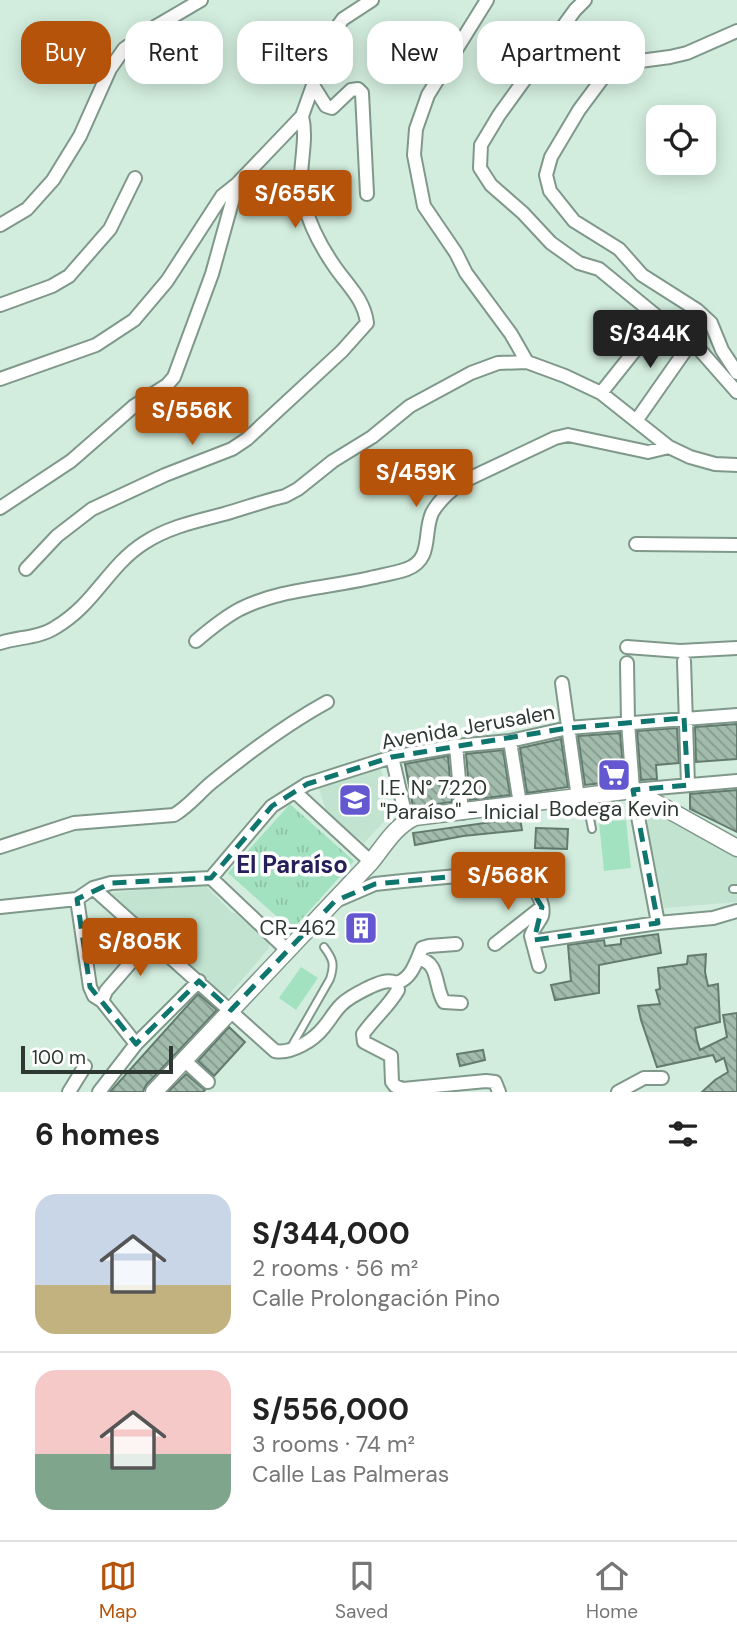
<!DOCTYPE html>
<meta charset="utf-8">
<style>
:root{--surface:#fff;--page:#f2f2f2;--text:#222;--muted:#767676;--line:#e0e0e0;--accent:#b45309}
body{margin:0;font-family:"DM Sans",sans-serif;background:var(--page);color:var(--text);height:100vh;display:flex;flex-direction:column;font-size:26px;white-space:nowrap}
*{box-sizing:border-box;margin:0}
p{font-size:23px;color:var(--muted)}
.icon{flex:none;width:38px;height:38px;fill:none;stroke:currentColor;stroke-width:2;stroke-linecap:round;stroke-linejoin:round}
.map{position:relative;height:1092px;overflow:hidden}
.details{display:flex;flex-direction:column;background:var(--surface);flex:1}
.details>*{flex:none}
.top-card{position:absolute;left:21px;top:21px;width:696px;height:63px;display:flex;gap:14px}
.buttons{position:absolute;left:646px;top:105px;display:grid;gap:14px}
.buttons a{display:grid;place-items:center;width:70px;height:70px;border-radius:14px;background:var(--surface);box-shadow:0 4px 18px #0003;font-size:35px}
.scale{position:absolute;left:21px;bottom:18px;width:152px;box-sizing:border-box;padding-left:7px;border:4px solid #2d3832;border-top:0;font-size:19px;line-height:24px;white-space:nowrap;color:#2d3832;-webkit-text-stroke:5px #fff;paint-order:stroke}
.price{position:absolute;translate:-50% -60px;padding:0 16px;border-radius:7px;background:var(--accent);color:#fff;font-size:23px;line-height:46px;filter:drop-shadow(0 2px 4px #0008)}
.price::after{content:'';position:absolute;left:50%;top:42px;width:21px;height:16px;margin-left:-10px;background:inherit;clip-path:polygon(0 0,100% 0,50% 100%)}
.price.selected{background:#222;color:#fff}
ul{padding:0;list-style:none}
li{display:flex;align-items:center;gap:21px;height:175px;padding:0 35px}
li+li{border-top:2px solid var(--line)}
li span{display:grid;place-items:center;flex:none;width:196px;height:140px;border-radius:21px;color:#555}
li>.icon{margin-inline-start:auto}
span .icon{width:84px;height:84px;fill:#fffc;stroke-width:1}
li b{font-size:30px}
h2{display:flex;justify-content:space-between;align-items:center;height:84px;padding:0 35px;font-size:30px}
.chip{padding:0 24px;border-radius:21px;background:var(--surface);box-shadow:0 4px 18px #0003;font-size:24px;line-height:63px}
.chip.selected{background:var(--accent);color:#fff}
.dock{display:flex;justify-content:space-around;align-items:center;height:98px;border-top:2px solid var(--line);background:var(--surface);font-size:19px;color:var(--muted)}
.dock a{display:grid;justify-items:center;gap:4px}
.dock .selected{color:var(--accent)}
.map>svg:first-child{display:block}
</style>
<div class="map">
<svg width="737" height="1092" viewBox="0 0 737 1092">
<defs>
<pattern id="grass-tufts" width="24" height="20" patternUnits="userSpaceOnUse" patternTransform="scale(1.75)"><rect width="24" height="20" fill="#a3e2c0"/><path d="M3 7l-1-3M5 7V3M7 7l1-3M15 17l-1-3M17 17v-4M19 17l1-3" fill="none" stroke="#8dc3a5"/></pattern>
<pattern id="building-back-hatch" width="6" height="6" patternUnits="userSpaceOnUse" patternTransform="scale(1.75)"><rect width="6" height="6" fill="#a1bbac"/><path d="M-1 5l2 2M0 0l6 6M5-1l2 2" fill="none" stroke="#84998d"/></pattern>
</defs>
<rect width="100%" height="100%" fill="#d2edde"/>
<path fill="#c1e3d0" d="M380,768L384,778L389,816L364,843L327,813L318,786Z
M650,811L737,856V902L664,908L646,818Z
M203,883L232,913H235L269,943V948L228,996L220,998L102,894Z"/>
<path fill="url(#grass-tufts)" d="M290,804L354,861L292,930L228,873Z"/>
<path fill="#a3e2c0" d="M626,820L631,868L604,871L599,822Z
M301,967L318,978L296,1010L279,998Z"/>
<path fill="url(#building-back-hatch)" stroke="#637b6e" stroke-width="2" d="M737,724V759L696,762L695,727Z
M677,728L679,763L656,765L657,779L641,780L637,731Z
M620,733L623,767L601,769L602,783L585,785L578,736Z
M561,739L568,787L527,793L520,748Z
M503,750L510,795L470,800L466,754Z
M448,756L452,802L413,807L405,764Z
M737,790V832L690,809V794Z
M520,818L522,830L463,836L415,845L413,833Z
M536,828L568,829L567,849L535,848Z
M352 928a9 9 0 1 1 18 0a9 9 0 1 1-18 0Z
M658,934L661,953L599,965V993L555,1000L551,985L571,981L568,945L604,940L605,946L621,944V939Z
M706,954L705,972L708,986L718,984L720,1022L695,1028L697,1040L700,1050L727,1037L723,1015L737,1013V1092H702L715,1080L728,1072L724,1058L716,1062L713,1055L657,1067L641,1020L638,1006L660,1004L656,990L660,989L658,968L687,964L688,956Z
M198,994L217,1010L146,1085L143,1092H110Z
M229,1027L245,1042L214,1076L198,1061Z
M483,1050L485,1060L460,1066L457,1054Z
M186,1074L205,1090L203,1092H168Z"/>
<g fill="none" stroke-linecap="round" stroke-linejoin="round">
<defs>
<path id="lane" d="M586,798L592,829
M733,889H737
M290,1049L330,979C335,964 333,959 324,947"/>
<path id="street" d="M487,0L428,95L416,129L414,155L424,206L456,253L466,273L511,334L527,362
M585,0L575,10L499,115L481,145L480,168L491,185L523,213L551,243L579,263L599,269L660,319L692,341L737,392
M737,31L687,53L670,57L625,63L605,75L579,110L551,157L546,175L550,191L574,221L619,249L642,275L697,310L711,323L722,350L737,373
M314,87L326,106L332,108L351,90L358,89L362,93L367,194
M0,225L27,209L53,180L80,136L110,69L124,49L155,27L201,0
M0,305L52,286L69,276L110,229L135,178
M0,379L96,345L134,320L167,281L222,196L237,184
M601,393L660,319
M636,421L692,341
M0,508L71,461L134,406L167,385L174,377L212,274L237,184L302,116L331,35L343,19L372,0
M636,544L737,545
M26,569L57,536L92,509L165,475L232,449L247,439L342,351L367,323C364,299 348,286 335,267C321,247 310,226 304,203C295,175 309,145 302,116
M196,641C210,629 223,618 240,609C280,589 327,588 370,578C382,575 396,573 407,569C433,559 423,534 432,513C439,500 450,491 462,482L555,438L568,435L648,452L669,447
M0,643C18,637 40,638 56,627C95,604 108,566 144,543C168,527 197,521 224,514C245,508 264,501 285,496L298,489L333,461L372,437L410,406L471,373L498,363L527,362L565,376L601,393L669,447L690,457L715,464L737,465
M627,647L680,651L737,648
M684,661L688,785
M627,663L628,722L633,790L658,923
M562,683L578,798
M510,741L520,804
M456,746L462,813
M392,757L407,821
M633,790L737,781
M295,792L371,862
M0,847L74,823L174,815C189,806 198,794 211,783C248,753 285,725 327,702
M211,878L288,951
M93,888L275,1051C292,1054 314,1040 324,1027C330,1020 334,1012 341,1005C349,997 360,992 370,987C379,983 386,979 397,983L398,990C389,1006 374,1018 363,1034L364,1042L391,1056L392,1082L395,1086L403,1089L486,1081L495,1082L499,1092
M77,899L90,987L94,996L102,1001L136,1044
M338,900L375,884L403,881L479,874L526,881C536,889 545,903 542,916C539,923 533,928 531,936L539,966
M0,907L77,899L93,888L111,883L211,878L272,806L307,784L392,757L456,746L510,741L568,728L737,715
M532,939L537,941L658,923L713,918L737,911
M495,944L542,907
M418,959C440,961 434,987 444,1002L461,1003
M397,983C412,978 416,962 422,948L429,946L456,944
M102,1001L106,991L151,939
M184,1060L208,1082
M69,1092L85,1066
M99,1092L136,1044L199,981
M618,1092L644,1078H662"/>
<path id="secondary" d="M154,1092L371,862C384,846 395,826 415,817L633,790L737,848"/>
</defs>
<use href="#lane" stroke="#7f988a" stroke-width="10"/>
<use href="#street" stroke="#7f988a" stroke-width="16"/>
<use href="#secondary" stroke="#7f988a" stroke-width="19"/>
<use href="#lane" stroke="#fff" stroke-width="6"/>
<use href="#street" stroke="#fff" stroke-width="12"/>
<use href="#secondary" stroke="#fff" stroke-width="16"/>
</g>
<path fill="none" stroke="#0f766e" stroke-width="5" stroke-dasharray="14 9" stroke-linejoin="round" d="M684,718L688,785L633,790L658,923L534,940L542,907L526,881L479,874L375,884L335,901L231,1010L199,981L136,1044L90,987L77,899L111,883L211,878L272,806L307,784L392,757L568,728Z"/>
<defs>
<symbol id="supermarket-square" viewBox="-11 -11 22 22"><rect x="-9" y="-9" width="18" height="18" rx="4" fill="#6458d1" stroke="#fff"/><path d="M-6-5.5h2.5l.6 2H6L4.5 2H-2.5L-4.4-4H-6ZM-1.5 3.2a1.3 1.3 0 1 0 .1 0ZM3 3.2a1.3 1.3 0 1 0 .1 0Z" fill="#fff"/></symbol>
<symbol id="school-square" viewBox="-11 -11 22 22"><rect x="-9" y="-9" width="18" height="18" rx="4" fill="#6458d1" stroke="#fff"/><path d="M0-5L7-2L0 1L-7-2ZM-4 1L0 2.5L4 1V4Q0 6-4 4Z" fill="#fff"/></symbol>
<symbol id="building-square" viewBox="-11 -11 22 22"><rect x="-9" y="-9" width="18" height="18" rx="4" fill="#6458d1" stroke="#fff"/><path d="M-4-6H4V6H1V3H-1V6H-4ZM-2.5-4.3h1.7v1.8h-1.7ZM.8-4.3h1.7v1.8H.8ZM-2.5-1h1.7V.8h-1.7ZM.8-1h1.7V.8H.8Z" fill="#fff"/></symbol>
</defs>
<g fill-rule="evenodd">
<use href="#supermarket-square" x="595" y="756" width="38" height="38"/>
<use href="#school-square" x="336" y="781" width="38" height="38"/>
<use href="#building-square" x="342" y="909" width="38" height="38"/>
</g>
<g text-anchor="middle" dominant-baseline="central" stroke-width="7" stroke-linejoin="round" paint-order="stroke">
<g font-size="21" fill="#2d3832" stroke="#fff">
<text transform="translate(468 727) rotate(-10)">Avenida Jerusalen</text>
</g>
<g font-size="21" fill="#2d3832" stroke="#fff" text-anchor="start">
<text x="380" y="788">I.E. N° 7220<tspan x="380" dy="24">"Paraíso" - Inicial</tspan></text>
<text x="614" y="809" text-anchor="middle">Bodega Kevin</text>
<text x="336" y="928" text-anchor="end">CR-462</text>
</g>
<g font-size="24" font-weight="bold" fill="#26205a" stroke="#fff">
<text x="292" y="864">El Paraíso</text>
</g>
</g>
</svg>
<div class="buttons">
<a><svg class="icon" aria-label="locate" viewBox="0 0 24 24"><circle cx="12" cy="12" r="6"/><path d="M12 2v4M12 18v4M2 12h4M18 12h4"/></svg></a>
</div>
<div class="scale">100 m</div>
<b class="price" style="left:295px;top:230px">S/655K</b>
<b class="price selected" style="left:650px;top:370px">S/344K</b>
<b class="price" style="left:192px;top:447px">S/556K</b>
<b class="price" style="left:416px;top:509px">S/459K</b>
<b class="price" style="left:508px;top:912px">S/568K</b>
<b class="price" style="left:140px;top:978px">S/805K</b>
<div class="top-card">
<a class="chip selected">Buy</a>
<a class="chip">Rent</a>
<a class="chip">Filters</a>
<a class="chip">New</a>
<a class="chip">Apartment</a>
</div>
</div>
<section class="details">
<h2>6 homes<svg class="icon" aria-label="filters" viewBox="0 0 24 24"><path d="M4 7h16M4 17h16"/><circle cx="9" cy="7" r="2"/><circle cx="15" cy="17" r="2"/></svg></h2>
<ul>
<li><span style="background:linear-gradient(#c9d6e8 65%,#c2b280 0)"><svg class="icon" aria-label="home" viewBox="0 0 24 24"><path d="M3 11l9-7 9 7M6 9v11h12V9"/></svg></span><div><b>S/344,000</b><p>2 rooms · 56 m²</p><p>Calle Prolongación Pino</p></div></li>
<li><span style="background:linear-gradient(#f6c9c9 60%,#7fa58c 0)"><svg class="icon" aria-label="home" viewBox="0 0 24 24"><path d="M3 11l9-7 9 7M6 9v11h12V9"/></svg></span><div><b>S/556,000</b><p>3 rooms · 74 m²</p><p>Calle Las Palmeras</p></div></li>
</ul>
</section>
<nav class="dock">
<a class="selected"><svg class="icon" aria-label="map" viewBox="0 0 24 24"><path d="M3 6l6-2 6 2 6-2v14l-6 2-6-2-6 2zM9 4v14M15 6v14"/></svg>Map</a>
<a><svg class="icon" aria-label="saved" viewBox="0 0 24 24"><path d="M7 4h10v16l-5-4-5 4z"/></svg>Saved</a>
<a><svg class="icon" aria-label="home" viewBox="0 0 24 24"><path d="M3 11l9-7 9 7M6 9v11h12V9"/></svg>Home</a>
</nav>
